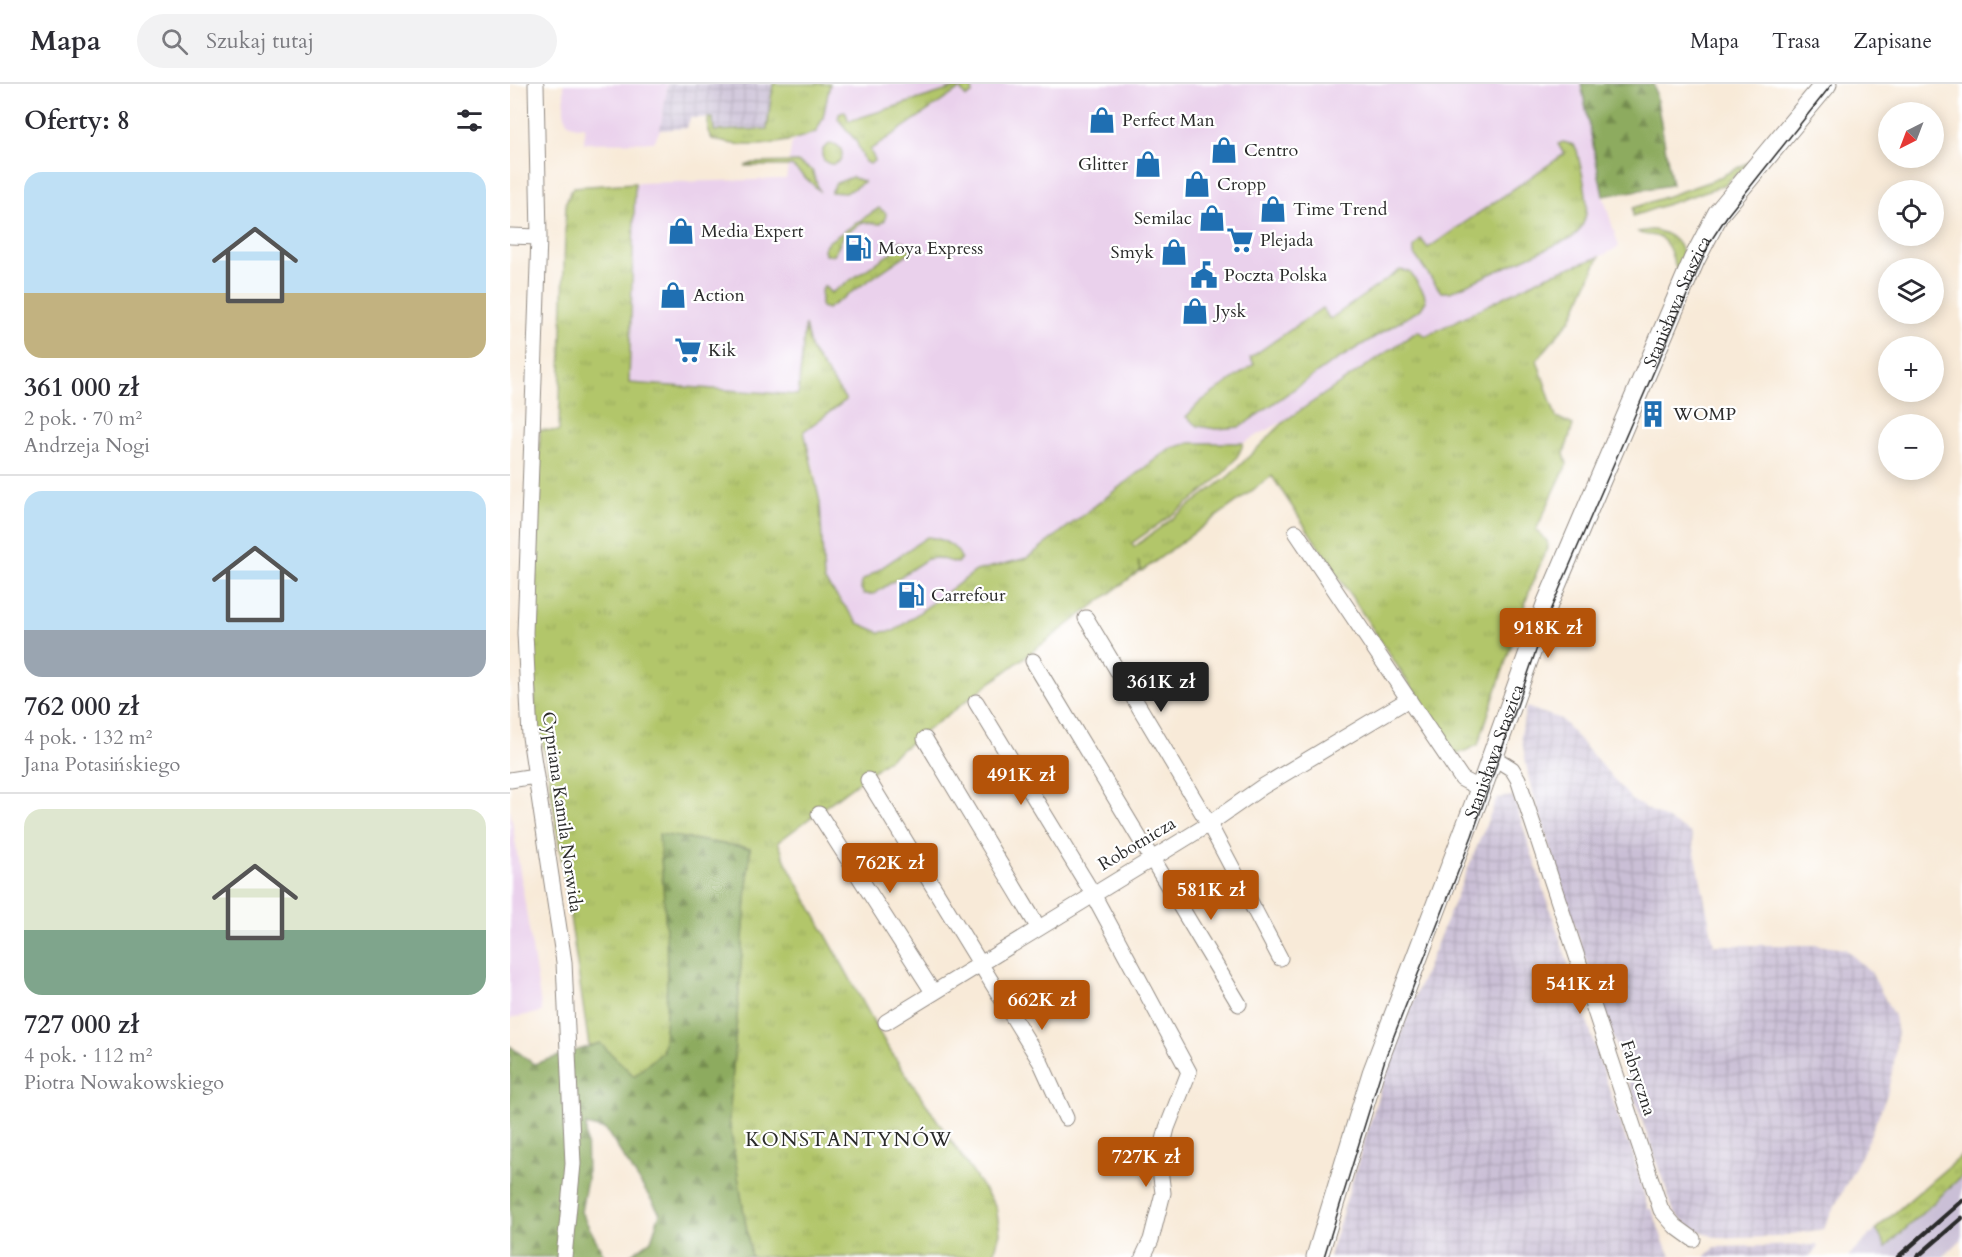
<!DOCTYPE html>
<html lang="pl">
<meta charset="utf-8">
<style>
:root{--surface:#fff;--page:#f2f2f3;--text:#2b2b33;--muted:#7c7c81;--line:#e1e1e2;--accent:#b45309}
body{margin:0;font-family:Cardo,serif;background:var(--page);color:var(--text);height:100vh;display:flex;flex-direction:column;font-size:22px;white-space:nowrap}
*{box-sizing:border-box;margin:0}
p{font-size:20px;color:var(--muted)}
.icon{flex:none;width:33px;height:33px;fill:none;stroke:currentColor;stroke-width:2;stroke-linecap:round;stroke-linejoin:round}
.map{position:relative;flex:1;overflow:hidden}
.panel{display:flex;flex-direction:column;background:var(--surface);width:510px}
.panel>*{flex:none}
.needle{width:39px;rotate:222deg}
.fabs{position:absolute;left:1368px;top:18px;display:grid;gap:12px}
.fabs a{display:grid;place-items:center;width:66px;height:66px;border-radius:50%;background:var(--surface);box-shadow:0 3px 15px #0003;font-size:30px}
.price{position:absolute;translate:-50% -51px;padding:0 14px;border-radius:6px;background:var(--accent);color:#fff;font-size:20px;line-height:39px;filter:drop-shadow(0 2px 3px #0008)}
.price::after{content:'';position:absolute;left:50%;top:36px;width:18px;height:14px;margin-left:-9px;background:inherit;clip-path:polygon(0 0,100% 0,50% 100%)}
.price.current{background:#222;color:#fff}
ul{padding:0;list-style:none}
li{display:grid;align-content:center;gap:12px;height:318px;padding:0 24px}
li+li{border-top:2px solid var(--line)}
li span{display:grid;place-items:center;height:186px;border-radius:18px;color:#555}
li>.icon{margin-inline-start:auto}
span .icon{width:108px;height:108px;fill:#fffc;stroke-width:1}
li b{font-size:26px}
h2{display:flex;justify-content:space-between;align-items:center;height:72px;padding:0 24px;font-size:26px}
header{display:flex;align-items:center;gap:36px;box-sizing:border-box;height:84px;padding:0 30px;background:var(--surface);border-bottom:2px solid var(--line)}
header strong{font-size:28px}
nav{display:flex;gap:33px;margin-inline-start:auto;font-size:21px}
.search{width:420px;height:54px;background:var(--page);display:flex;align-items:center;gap:15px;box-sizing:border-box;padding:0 21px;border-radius:33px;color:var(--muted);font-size:22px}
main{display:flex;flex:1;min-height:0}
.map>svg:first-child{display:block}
</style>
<header>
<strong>Mapa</strong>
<div class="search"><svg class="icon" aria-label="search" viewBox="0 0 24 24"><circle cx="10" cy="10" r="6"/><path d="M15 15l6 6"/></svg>Szukaj tutaj</div>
<nav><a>Mapa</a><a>Trasa</a><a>Zapisane</a></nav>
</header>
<main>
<section class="panel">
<h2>Oferty: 8<svg class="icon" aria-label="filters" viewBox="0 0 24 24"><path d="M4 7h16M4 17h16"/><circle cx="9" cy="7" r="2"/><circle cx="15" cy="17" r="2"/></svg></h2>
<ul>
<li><span style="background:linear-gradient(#bfe0f5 65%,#c2b280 0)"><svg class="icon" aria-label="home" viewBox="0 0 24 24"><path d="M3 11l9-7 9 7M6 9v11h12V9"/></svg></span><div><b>361 000 zł</b><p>2 pok. · 70 m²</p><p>Andrzeja Nogi</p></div></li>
<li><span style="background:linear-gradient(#bfe0f5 75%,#9aa5b1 0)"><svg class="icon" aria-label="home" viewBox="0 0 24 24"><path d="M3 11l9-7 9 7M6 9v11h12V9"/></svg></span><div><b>762 000 zł</b><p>4 pok. · 132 m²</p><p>Jana Potasińskiego</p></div></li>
<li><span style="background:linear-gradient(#dfe7d0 65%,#7fa58c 0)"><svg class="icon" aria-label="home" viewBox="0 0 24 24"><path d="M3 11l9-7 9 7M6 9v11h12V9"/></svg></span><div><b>727 000 zł</b><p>4 pok. · 112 m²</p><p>Piotra Nowakowskiego</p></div></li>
</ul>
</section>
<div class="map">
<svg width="1452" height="1173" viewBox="0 0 1452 1173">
<defs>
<pattern id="industrial-grid" width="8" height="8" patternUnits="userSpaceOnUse" patternTransform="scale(1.5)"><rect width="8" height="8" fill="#cabfd6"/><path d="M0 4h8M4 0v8" fill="none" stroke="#aea4b8"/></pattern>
<pattern id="grass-tufts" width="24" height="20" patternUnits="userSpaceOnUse" patternTransform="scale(1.5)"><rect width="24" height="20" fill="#b2c66a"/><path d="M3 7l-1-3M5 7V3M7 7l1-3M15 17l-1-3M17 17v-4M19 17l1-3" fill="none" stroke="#99aa5c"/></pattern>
<pattern id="forest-firs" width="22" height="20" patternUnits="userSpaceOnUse" patternTransform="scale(1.5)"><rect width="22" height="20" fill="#8dab5e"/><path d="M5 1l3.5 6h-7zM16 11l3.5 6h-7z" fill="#738b4e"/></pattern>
</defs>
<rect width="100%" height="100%" fill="#fff"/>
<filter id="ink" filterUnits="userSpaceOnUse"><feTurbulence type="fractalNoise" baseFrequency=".0167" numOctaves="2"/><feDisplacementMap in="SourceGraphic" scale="12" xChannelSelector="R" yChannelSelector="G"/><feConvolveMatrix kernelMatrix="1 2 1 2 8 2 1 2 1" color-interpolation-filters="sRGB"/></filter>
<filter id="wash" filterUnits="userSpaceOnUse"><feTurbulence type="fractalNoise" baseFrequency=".008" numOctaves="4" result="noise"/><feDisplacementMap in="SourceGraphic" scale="24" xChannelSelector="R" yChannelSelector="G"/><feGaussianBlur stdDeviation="1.35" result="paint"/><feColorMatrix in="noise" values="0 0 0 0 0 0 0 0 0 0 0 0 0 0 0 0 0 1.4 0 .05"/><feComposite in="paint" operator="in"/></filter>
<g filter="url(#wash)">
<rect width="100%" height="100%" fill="#f8ead8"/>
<path fill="#ead1ec" d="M54,0H158L150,46L144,58L74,59L75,42L66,43L57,38L54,28Z
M320,0H1071L1093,112L1109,163L1089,173L1036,192L916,252L908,247L776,336L733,359H680L659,365L517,474L466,487L384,547L369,548L348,539L314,496L306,392L294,347L336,316L301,265L295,243L288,311L119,299L125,99L276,95L282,58L306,48L313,34Z
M0,724L32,928L0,934Z"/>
<path fill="url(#industrial-grid)" d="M158,0H263L257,45L203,47V34H180L177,44L150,46Z
M1016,623L1051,635L1123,717L1181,749L1204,861H1308L1335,865L1361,888L1384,932L1387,951L1384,978L1377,1011L1354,1066L1313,1145L1264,1153L1207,1154L1178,1142L1164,1128L1067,850L1019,696L1011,651Z
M1003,712L1117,1059H1120L1138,1125H1142L1154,1159L1162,1173H819L880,973L987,714Z
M1309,1161L1300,1173H1195L1205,1163Z"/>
<path fill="#cabfd6" d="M1452,1092V1155L1433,1173H1338L1366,1145L1376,1163Z"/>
<path fill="url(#grass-tufts)" stroke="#6e784a" stroke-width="1.5" d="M263,0H320L313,34L306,48C274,61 235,66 202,55L198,47V34H203L204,47L257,45Z
M457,0H463L462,10L456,13L450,5L360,66L365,76L360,80L355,78L346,57L328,35L329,30L335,27L339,37Z
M1053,58L1064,61L1067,66C1072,94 1088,132 1063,153L940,208H931L904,170V163L911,155L918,164L1054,70L1048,60Z
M312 70a10 10 0 1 1 20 0a10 10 0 1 1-20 0Z
M1243,76L1214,101L1123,132V124L1204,96Z
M287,78L302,86L309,106L282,82H235L243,79Z
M342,93L354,98L336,109L321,108L326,99Z
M125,99L119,299L288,311L295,241L301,266L336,316L294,347L310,418L314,496L348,539L369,548L384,547L466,487L517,474L659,365L680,359H733C728,390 649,439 622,459L624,463L719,392L776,336L908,247L916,252L1036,192L1089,173L1061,235L1027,276L1046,333L1063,341L1054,370L1057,380L1026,446L1037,457L1038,462L1021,502L968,661L946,671L762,392L632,487L628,477L631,486L268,758L276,778L377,962L486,1123L490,1149L483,1173H241L219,1036L240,764L157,841L159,915L153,967L124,992L90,959L79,962L37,676L25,632L24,549L30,346L49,347L56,118L63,103Z
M369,124L376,129L375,136L370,140L353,138L334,151L324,171H315L314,164L318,158Z
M1141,146C1166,148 1179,167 1171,191C1161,181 1164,165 1152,155C1144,149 1135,153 1128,148Z
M393,157L400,163V168L317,225L311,223V207L314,202L321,209L384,167L388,158Z
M890,186L900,188L914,209L916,217L911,225L817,282L730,343L706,345L688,342L676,333L690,318L744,280L740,274L812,224L820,235Z
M417,453C430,454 446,460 451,474L447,479L427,474L417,475L364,510H354L351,505L352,497Z
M1452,1071V1092L1376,1163L1366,1145Z"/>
<path fill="url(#forest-firs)" stroke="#5c6b44" stroke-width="1.5" d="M1071,0H1144L1162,101L1093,112Z
M149,750L240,764L219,1036L241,1173H117L141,1156L150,1129L96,1046L76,1041L77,1094L71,1128L95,1173H0V962L24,980L90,959L124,992L153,967C161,892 155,825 149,750Z"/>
</g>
<g filter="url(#ink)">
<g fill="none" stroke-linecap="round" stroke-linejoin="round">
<defs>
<path id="street" d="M26,0L29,153L15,549L20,653L54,878L63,1080L54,1173
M0,152L29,153
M786,448L952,695L971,705
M576,534L699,740L770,874
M523,577L729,920
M466,618L583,810L679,988L657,1044L649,1077L653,1109L641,1156L633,1173
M415,655L528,843
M983,673L1002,685L1008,695L1151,1126L1165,1142L1183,1155
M0,696L25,692
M358,696L531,979L556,1034
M309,730L423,908
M376,938L699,740L752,703L899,615"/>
<g id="secondary">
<path id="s1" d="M807,1173L863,989L971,705L1038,518L1184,176L1208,130L1316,0"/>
</g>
</defs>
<use href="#street" stroke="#928a82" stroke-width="17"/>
<use href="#secondary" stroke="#928a82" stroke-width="23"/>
<use href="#street" stroke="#fff" stroke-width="15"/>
<use href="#secondary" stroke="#fff" stroke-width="21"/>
<path stroke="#2b2b2b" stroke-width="1.5" d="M814,1173L876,972L962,752L1039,529L1200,158L1217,132L1322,0"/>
<path stroke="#2b2b2b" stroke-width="4.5" d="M1388,1173L1452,1117
M1407,1173L1452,1134"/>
</g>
</g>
<defs>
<symbol id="shop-bare" viewBox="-9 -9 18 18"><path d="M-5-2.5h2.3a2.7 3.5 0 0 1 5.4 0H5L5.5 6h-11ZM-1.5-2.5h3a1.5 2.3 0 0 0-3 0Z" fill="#1f6fb2" stroke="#fff" stroke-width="2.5" paint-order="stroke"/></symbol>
<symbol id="supermarket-bare" viewBox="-9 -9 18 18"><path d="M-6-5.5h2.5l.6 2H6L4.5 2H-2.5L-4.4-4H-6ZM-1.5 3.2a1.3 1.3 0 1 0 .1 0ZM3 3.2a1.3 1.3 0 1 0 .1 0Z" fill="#1f6fb2" stroke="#fff" stroke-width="2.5" paint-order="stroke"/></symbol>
<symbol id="fuel-bare" viewBox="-9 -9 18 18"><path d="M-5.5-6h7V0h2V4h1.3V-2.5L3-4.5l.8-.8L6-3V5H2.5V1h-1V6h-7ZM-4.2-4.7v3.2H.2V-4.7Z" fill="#1f6fb2" stroke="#fff" stroke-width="2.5" paint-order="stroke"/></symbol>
<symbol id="civic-bare" viewBox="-9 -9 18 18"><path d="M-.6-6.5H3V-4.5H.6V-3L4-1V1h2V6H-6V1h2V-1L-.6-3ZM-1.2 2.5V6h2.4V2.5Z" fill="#1f6fb2" stroke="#fff" stroke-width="2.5" paint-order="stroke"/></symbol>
<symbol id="building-bare" viewBox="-9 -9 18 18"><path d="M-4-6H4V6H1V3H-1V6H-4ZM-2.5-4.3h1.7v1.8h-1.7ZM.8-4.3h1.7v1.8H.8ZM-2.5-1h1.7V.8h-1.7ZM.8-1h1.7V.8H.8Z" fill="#1f6fb2" stroke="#fff" stroke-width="2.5" paint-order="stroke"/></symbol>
</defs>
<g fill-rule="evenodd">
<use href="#shop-bare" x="573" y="17" width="38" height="38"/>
<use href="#shop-bare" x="695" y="47" width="38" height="38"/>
<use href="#shop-bare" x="619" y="61" width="38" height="38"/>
<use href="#shop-bare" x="668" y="81" width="38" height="38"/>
<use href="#shop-bare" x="744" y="106" width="38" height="38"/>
<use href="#shop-bare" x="683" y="115" width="38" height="38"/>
<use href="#shop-bare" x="152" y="128" width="38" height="38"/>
<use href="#supermarket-bare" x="711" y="137" width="38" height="38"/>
<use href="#fuel-bare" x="329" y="145" width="38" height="38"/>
<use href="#shop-bare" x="645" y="149" width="38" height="38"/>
<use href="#civic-bare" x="675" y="172" width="38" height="38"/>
<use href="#shop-bare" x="144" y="192" width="38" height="38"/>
<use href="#shop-bare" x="666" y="208" width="38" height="38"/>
<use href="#supermarket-bare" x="159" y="247" width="38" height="38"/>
<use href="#building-bare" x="1124" y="311" width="38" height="38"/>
<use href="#fuel-bare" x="382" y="492" width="38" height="38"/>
</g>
<g text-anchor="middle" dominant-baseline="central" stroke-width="4.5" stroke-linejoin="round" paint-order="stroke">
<g font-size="18" fill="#2b2b2b" stroke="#fff" text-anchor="start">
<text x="612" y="36">Perfect Man</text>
<text x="734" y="66">Centro</text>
<text x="618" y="80" text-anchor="end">Glitter</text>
<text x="707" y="100">Cropp</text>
<text x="783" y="125">Time Trend</text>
<text x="682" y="134" text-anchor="end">Semilac</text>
<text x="191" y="147">Media Expert</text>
<text x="750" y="156">Plejada</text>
<text x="368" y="164">Moya Express</text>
<text x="644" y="168" text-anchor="end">Smyk</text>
<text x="714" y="191">Poczta Polska</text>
<text x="183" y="211">Action</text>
<text x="705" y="227">Jysk</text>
<text x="198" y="266">Kik</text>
<text x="1163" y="330">WOMP</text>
<text x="421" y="511">Carrefour</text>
</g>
<g font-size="18" fill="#2b2b2b" stroke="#fff">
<text stroke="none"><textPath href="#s1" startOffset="1022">Stanisława Staszica</textPath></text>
<text stroke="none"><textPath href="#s1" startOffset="536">Stanisława Staszica</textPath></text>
<text transform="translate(52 728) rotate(82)">Cypriana Kamila Norwida</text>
<text transform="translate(627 760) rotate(-31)">Robotnicza</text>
<text transform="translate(1128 994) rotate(72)">Fabryczna</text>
</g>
<g font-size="20" letter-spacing="1.5" fill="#2b2b2b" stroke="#fff">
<text x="339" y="1055">KONSTANTYNÓW</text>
</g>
</g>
</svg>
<div class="fabs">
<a><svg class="needle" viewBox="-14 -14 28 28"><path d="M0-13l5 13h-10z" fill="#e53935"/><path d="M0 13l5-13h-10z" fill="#7c7c81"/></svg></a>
<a><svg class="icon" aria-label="locate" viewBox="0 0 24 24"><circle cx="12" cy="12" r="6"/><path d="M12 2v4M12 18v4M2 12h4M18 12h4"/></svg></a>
<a><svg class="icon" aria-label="layers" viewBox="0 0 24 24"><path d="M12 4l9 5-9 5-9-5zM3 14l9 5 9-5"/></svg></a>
<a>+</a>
<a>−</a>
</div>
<b class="price" style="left:1038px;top:575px">918K zł</b>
<b class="price current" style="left:651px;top:629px">361K zł</b>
<b class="price" style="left:511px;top:722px">491K zł</b>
<b class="price" style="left:380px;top:810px">762K zł</b>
<b class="price" style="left:701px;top:837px">581K zł</b>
<b class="price" style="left:1070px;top:931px">541K zł</b>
<b class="price" style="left:532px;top:947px">662K zł</b>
<b class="price" style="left:636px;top:1104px">727K zł</b>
</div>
</main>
